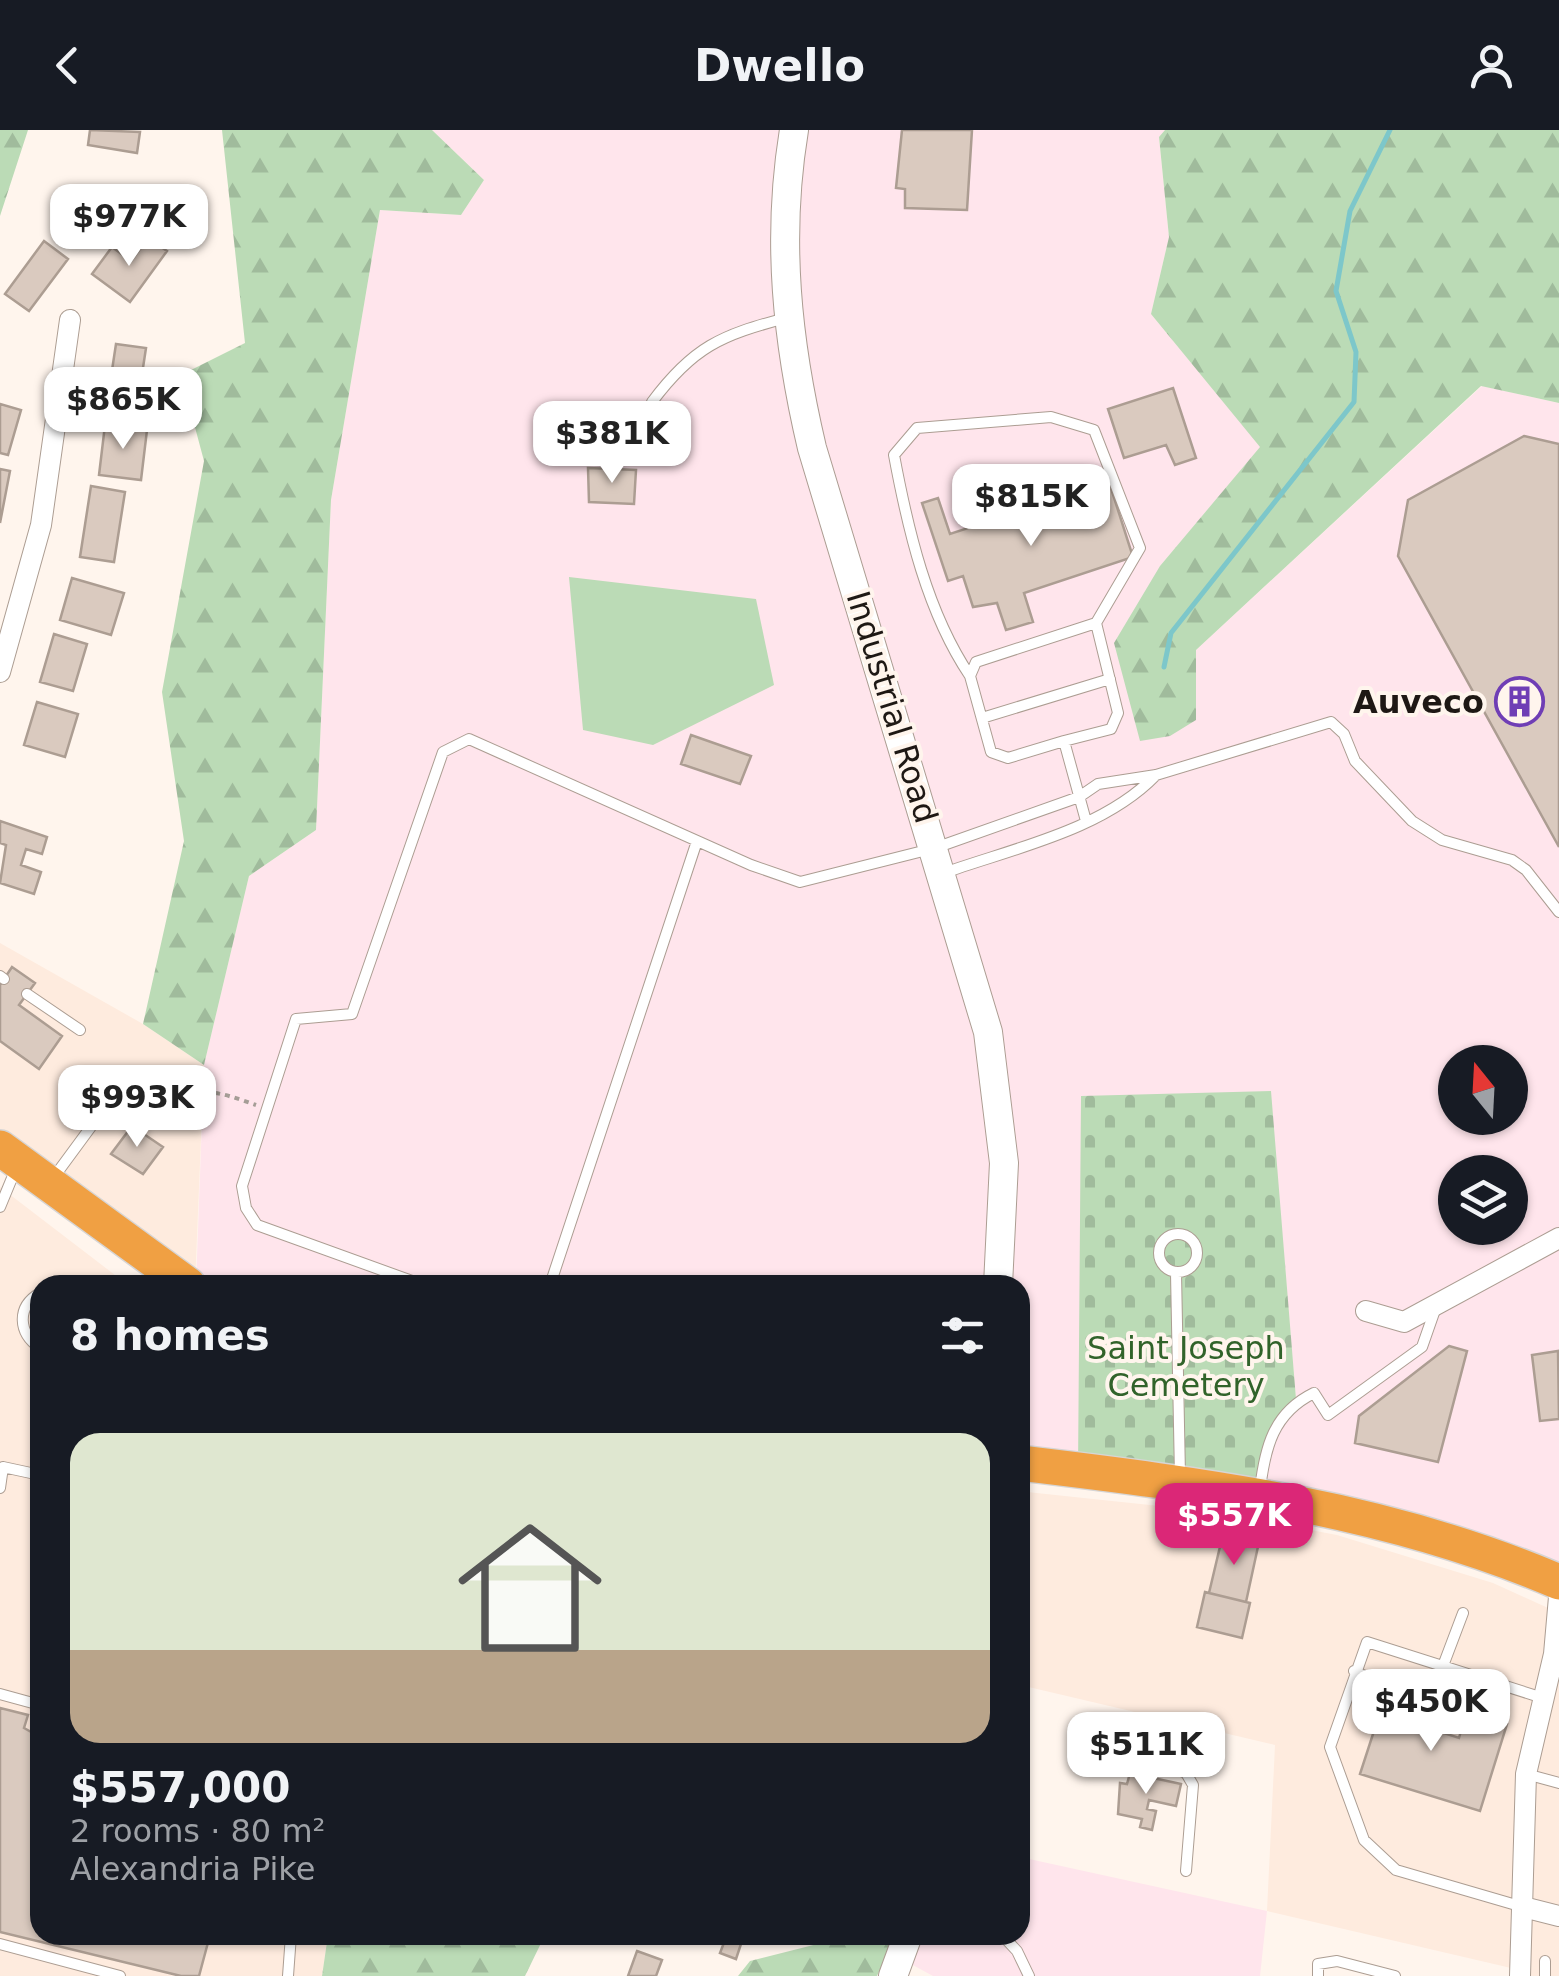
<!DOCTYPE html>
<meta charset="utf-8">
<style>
:root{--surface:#171b24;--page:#20242c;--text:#f1f3f6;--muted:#9ea1a6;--line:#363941;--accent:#db2777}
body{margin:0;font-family:"DejaVu Sans",sans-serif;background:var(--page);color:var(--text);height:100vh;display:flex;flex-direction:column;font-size:38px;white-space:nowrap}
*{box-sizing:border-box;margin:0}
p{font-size:32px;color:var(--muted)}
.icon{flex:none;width:55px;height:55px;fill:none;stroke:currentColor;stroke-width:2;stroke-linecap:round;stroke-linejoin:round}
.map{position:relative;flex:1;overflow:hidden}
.panel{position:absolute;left:30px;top:1145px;width:1000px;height:670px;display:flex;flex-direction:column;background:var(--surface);border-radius:30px;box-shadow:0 2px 8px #0004}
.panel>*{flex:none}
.needle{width:65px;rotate:342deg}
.buttons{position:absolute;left:1438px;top:915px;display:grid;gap:20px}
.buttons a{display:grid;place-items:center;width:90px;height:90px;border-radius:50%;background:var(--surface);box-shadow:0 2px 8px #0004;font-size:50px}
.price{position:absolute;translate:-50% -85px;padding:0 22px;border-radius:20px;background:#fff;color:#222;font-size:32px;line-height:65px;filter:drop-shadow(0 2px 5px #0008)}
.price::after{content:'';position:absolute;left:50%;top:60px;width:30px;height:22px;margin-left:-15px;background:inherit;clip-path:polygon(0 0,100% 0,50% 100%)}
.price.active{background:var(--accent);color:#fff}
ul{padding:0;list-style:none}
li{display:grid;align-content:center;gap:20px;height:530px;padding:0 40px}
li+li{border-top:2px solid var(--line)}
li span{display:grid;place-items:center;height:310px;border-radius:30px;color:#555}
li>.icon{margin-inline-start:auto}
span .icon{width:180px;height:180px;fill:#fffc;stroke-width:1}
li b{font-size:42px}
h2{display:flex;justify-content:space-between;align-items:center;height:120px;padding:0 40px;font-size:42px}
header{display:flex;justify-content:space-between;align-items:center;height:130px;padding:0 40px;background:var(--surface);font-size:45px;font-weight:700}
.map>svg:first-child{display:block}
</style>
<header><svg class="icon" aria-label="back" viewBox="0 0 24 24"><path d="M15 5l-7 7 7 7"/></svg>Dwello<svg class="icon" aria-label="person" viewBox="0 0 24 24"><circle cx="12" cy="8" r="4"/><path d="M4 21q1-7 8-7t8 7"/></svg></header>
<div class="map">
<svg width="1559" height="1846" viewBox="0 0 1559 1846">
<defs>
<pattern id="forest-firs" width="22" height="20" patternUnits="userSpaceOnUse" patternTransform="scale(2.5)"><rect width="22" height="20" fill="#bbdbb6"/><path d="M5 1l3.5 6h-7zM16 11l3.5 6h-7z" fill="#a0bb9c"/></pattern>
<pattern id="cemetery-stones" width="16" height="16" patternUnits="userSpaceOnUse" patternTransform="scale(2.5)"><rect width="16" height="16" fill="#bbdbb6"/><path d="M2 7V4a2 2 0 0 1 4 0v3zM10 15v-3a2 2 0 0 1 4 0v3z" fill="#a0bb9c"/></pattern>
</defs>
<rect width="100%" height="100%" fill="#fff5ed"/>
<path fill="#feebde" d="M0,813L143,894L204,935L195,1155L0,1018Z
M0,1057L128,1155H40V1805H328L322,1846H0Z
M1027,1362L1216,1382L1337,1405L1493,1453L1559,1483V1846H1511V1838L1267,1781L1275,1615L1020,1555V1367Z"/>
<path fill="#ffe5ec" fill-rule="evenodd" d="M432,0H1165L1159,8L1169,107L1151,184L1261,317L1160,436L1196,520L1482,256L1559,273V1452L1259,1364L1265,1322L1296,1269L1270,962L1078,1340L1020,1333V1155H196L204,935L249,746L316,700L331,370L380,80L461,85L484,50ZM1455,932H1510V988H1455ZM1455,1042H1510V1098H1455Z
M1020,1727L1267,1781L1260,1846H933L911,1834L919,1805H1020Z"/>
<path fill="url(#forest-firs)" d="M0,0H28L0,86Z
M222,0H432L484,50L461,85L380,80L331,370L316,700L249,746L204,935L143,894L184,711L162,562L204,331L181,245L245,213Z
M1165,0H1559V273L1481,256L1196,520V590L1170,606L1140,611L1114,513L1160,436L1260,317L1151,184L1169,107L1159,7Z
M328,1805H545L525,1846H322Z
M853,1805H895L877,1846H738L750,1831Z"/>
<path fill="url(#cemetery-stones)" d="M1271,961L1296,1269L1280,1289L1259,1364L1078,1340L1081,966Z"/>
<path fill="#bbdbb6" d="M569,447L756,469L774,555L653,615L583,600Z"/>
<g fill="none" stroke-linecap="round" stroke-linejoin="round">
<path stroke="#7dc7ca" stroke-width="5" d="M1164,537L1171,503L1354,272L1356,222L1336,161L1350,81L1390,0"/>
</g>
<path fill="#dacabf" stroke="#ac9d92" stroke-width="2.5" d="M90,0L140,2L137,23L88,15Z
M902,0H972L967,80L905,78V59L896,58Z
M148,108L167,121L130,172L92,144L112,117L131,131Z
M44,111L68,129L29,181L5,164Z
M116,214L146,218L139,264L109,260Z
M1173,258L1196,328L1175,335L1166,315L1124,328L1108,279Z
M0,274L21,280L8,325L0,323Z
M105,295L147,300L141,350L99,345Z
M1524,306L1559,314V717L1398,426L1408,370Z
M588,338L636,340L634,374L589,372Z
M0,339L10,341L0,393Z
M1109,352L1133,427L1024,463L1033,492L1006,500L997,473L973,477L963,446L948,451L922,373L938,368L950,404Z
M91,356L125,362L114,432L80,427Z
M72,448L124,463L111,505L60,490Z
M54,504L87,514L73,561L40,552Z
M37,572L78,584L65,627L24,615Z
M691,605L751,626L740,654L681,634Z
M0,691L47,707L42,724L26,719L21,735L41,742L34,764L0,753L6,715L0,713Z
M12,837L35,853L19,875L62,906L39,939L0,911V855Z
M132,996L163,1017L143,1044L111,1024Z
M1449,1216L1467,1221L1438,1332L1355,1313L1359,1286Z
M1558,1221L1559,1289L1540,1291L1532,1225Z
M1223,1404L1259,1412L1246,1472L1209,1463Z
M1205,1462L1250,1473L1242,1508L1197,1497Z
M1367,1564L1406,1581L1412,1579L1413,1593L1459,1608L1467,1581L1507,1594L1480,1681L1360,1644L1374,1601L1368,1599L1357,1580L1362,1567Z
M0,1578L28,1585L24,1598L40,1607V1805H210L199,1846H181L0,1802Z
M1130,1643L1181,1654L1176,1676L1149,1670L1147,1679L1156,1681L1152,1700L1140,1697L1142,1689L1118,1684L1120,1653L1127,1654Z
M727,1805L742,1811L736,1829L720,1823Z
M637,1821L662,1830L656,1846H628Z"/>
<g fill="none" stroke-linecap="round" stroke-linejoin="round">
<defs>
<path id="lane" d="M652,272C693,217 721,205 786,188
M970,546C927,482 908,400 894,325L917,298L1051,287L1094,300L1140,418L1096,493L976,532L970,546L991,622L1008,628L1064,611L1086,691
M982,588L1110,549
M1064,611L1111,599L1118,583L1096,493
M944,743C1014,718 1103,700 1156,645
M0,846L4,849
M27,864L80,900
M54,1047L132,941
M0,1077L17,1036
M1159 1123a19 19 0 1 1 38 0a19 19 0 1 1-38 0Z
M1176,1143L1180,1346
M423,1155L257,1095L246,1078L242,1056L296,889L352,884L443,622L469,609L751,735L800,752L935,718L1079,667L1098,654L1156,645L1331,592L1344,604L1355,631L1412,691L1442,710L1512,730L1526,740L1559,782
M550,1155L697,711
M40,1163C16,1177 18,1203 40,1218
M0,1358L3,1337L40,1345
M1260,1359C1265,1318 1273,1283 1314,1263L1328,1285L1422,1217L1436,1177
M1354,1541L1390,1558L1426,1565L1435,1557L1463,1483
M0,1564L40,1575
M1169,1636L1186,1643L1193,1655L1186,1741
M1526,1644L1559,1653
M1523,1777L1396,1740L1364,1710L1330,1617L1367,1512L1543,1568
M1002,1805L1017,1821L1029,1846
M0,1814L120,1846
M288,1846L291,1805
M1318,1846V1834L1337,1831L1395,1846
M1545,1846V1831"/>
<path id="street" d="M0,542L41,395L70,190
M1366,1181L1404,1192L1559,1108
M1523,1777L1559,1786
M1520,1846L1526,1644L1554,1524L1559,1467"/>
<path id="secondary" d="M794,0C776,109 787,212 812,318L988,902L1004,1033L998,1155
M893,1846L908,1805"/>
<path id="highway" d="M0,1018L188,1155
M1020,1333C1204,1355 1387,1378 1559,1452"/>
</defs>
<use href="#lane" stroke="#ac9d92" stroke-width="12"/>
<use href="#street" stroke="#ac9d92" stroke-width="22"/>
<use href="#secondary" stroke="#ac9d92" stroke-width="30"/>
<use href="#highway" stroke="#d6d5d5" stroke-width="38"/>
<path stroke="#a59d96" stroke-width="4" stroke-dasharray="5 5" stroke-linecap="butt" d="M169,978C200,953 221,963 256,975"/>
<use href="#lane" stroke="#fff" stroke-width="10"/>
<use href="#street" stroke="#fff" stroke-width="20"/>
<use href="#secondary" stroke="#fff" stroke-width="28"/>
<use href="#highway" stroke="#f0a043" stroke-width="35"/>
</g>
<defs>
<symbol id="building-ring" viewBox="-11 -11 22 22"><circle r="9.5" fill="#fff5ed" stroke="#6f3eb5" stroke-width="1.5"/><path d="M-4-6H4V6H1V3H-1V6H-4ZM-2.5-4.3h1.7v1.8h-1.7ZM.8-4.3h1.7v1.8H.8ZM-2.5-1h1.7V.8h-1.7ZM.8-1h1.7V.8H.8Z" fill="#6f3eb5"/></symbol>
</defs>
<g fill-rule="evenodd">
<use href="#building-ring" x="1492" y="544" width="55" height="55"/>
</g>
<g text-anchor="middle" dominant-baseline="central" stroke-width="8" stroke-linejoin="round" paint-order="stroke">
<g font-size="32" font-weight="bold" fill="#1e1814" stroke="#fff5ed" text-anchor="end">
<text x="1484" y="572">Auveco</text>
</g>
<g font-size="32" fill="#1e1814" stroke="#fff5ed">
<text transform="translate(892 577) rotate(73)">Industrial Road</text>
</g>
<g font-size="32" fill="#31632a" stroke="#fff5ed">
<text x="1186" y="1218">Saint Joseph<tspan x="1186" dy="37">Cemetery</tspan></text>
</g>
</g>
</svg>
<div class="buttons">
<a><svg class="needle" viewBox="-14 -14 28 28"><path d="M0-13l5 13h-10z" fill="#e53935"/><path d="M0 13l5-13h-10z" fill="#9ea1a6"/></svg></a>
<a><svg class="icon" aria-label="layers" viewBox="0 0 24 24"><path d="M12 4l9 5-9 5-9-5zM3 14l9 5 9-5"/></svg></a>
</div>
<b class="price" style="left:129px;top:139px">$977K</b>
<b class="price" style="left:123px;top:322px">$865K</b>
<b class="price" style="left:612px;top:356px">$381K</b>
<b class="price" style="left:1031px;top:419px">$815K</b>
<b class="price" style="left:137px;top:1020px">$993K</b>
<b class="price active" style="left:1234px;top:1438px">$557K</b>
<b class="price" style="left:1431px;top:1624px">$450K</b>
<b class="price" style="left:1146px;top:1667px">$511K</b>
<section class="panel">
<h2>8 homes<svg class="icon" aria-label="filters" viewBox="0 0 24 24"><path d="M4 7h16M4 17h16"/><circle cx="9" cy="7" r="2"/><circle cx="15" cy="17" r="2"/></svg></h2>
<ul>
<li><span style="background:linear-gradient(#dfe7d0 70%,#b9a48a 0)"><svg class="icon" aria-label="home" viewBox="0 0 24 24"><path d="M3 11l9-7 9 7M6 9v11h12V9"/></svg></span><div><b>$557,000</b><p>2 rooms · 80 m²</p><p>Alexandria Pike</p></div></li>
</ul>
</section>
</div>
